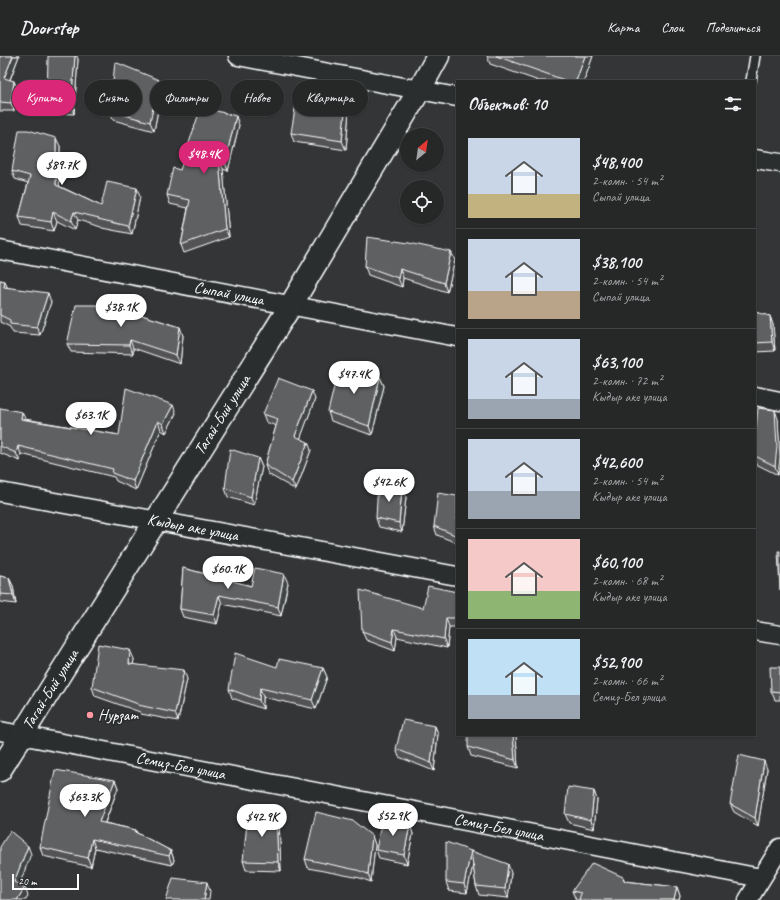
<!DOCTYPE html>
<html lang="ru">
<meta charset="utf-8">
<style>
:root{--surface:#262828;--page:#323434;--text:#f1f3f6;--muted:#a4a6a8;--line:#424445;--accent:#db2777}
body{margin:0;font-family:Caveat,sans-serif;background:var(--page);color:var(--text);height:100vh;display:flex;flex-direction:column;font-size:15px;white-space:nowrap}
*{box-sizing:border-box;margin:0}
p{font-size:13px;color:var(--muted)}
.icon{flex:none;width:22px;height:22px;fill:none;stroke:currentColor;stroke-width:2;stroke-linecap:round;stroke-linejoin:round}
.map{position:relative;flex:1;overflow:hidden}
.side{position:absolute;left:456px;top:24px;width:300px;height:656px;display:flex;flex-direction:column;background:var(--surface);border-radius:0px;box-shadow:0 1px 3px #0004,0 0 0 1px var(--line)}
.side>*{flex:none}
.top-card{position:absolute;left:12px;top:24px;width:380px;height:36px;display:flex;gap:8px}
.needle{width:26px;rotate:29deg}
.fabs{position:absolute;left:400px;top:72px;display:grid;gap:8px}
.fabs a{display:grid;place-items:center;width:44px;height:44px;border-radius:50%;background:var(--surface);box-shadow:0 1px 3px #0004,0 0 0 1px var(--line);font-size:20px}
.scale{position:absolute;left:12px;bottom:10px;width:67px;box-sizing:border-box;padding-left:4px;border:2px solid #fff;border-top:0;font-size:11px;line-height:14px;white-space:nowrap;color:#fff;-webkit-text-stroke:3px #2a2d2e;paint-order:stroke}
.price{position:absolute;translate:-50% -34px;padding:0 9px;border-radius:14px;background:#fff;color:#222;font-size:13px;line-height:26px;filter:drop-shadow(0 1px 2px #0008)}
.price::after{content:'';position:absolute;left:50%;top:24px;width:12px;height:9px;margin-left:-6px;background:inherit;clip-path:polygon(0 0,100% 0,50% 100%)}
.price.active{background:var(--accent);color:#fff}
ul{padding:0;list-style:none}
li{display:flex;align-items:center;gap:12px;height:100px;padding:0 12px}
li+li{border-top:1px solid var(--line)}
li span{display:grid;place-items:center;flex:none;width:112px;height:80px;border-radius:0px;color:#555}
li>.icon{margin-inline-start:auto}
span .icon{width:48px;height:48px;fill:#fffc;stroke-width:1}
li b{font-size:17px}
h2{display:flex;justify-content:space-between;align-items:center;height:48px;padding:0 12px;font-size:17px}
.tag{padding:0 14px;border-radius:18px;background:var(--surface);box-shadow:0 1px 3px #0004,0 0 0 1px var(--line);font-size:14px;line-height:36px}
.tag.active{background:var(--accent);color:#fff}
header{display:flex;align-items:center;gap:24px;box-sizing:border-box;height:56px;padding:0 20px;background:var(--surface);border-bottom:1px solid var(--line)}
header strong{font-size:19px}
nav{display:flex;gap:22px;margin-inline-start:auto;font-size:14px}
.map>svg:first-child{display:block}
</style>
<header>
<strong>Doorstep</strong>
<nav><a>Карта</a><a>Слои</a><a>Поделиться</a></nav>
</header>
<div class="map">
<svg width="780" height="844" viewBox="0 0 780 844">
<rect width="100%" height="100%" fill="#333536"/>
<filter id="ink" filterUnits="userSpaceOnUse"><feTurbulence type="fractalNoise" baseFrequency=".025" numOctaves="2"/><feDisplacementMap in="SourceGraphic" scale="8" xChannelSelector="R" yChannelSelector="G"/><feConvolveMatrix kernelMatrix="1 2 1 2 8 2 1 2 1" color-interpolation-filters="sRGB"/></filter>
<g filter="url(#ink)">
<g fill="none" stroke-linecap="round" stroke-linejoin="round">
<defs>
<path id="service" d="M751,25L755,0"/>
<g id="minor">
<path d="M238,0L457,41"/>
<path d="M755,103L780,107"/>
<path id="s1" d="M0,194L457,281"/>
<path d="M755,340L780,345"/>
<path id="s2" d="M0,436L457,520"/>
<path d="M755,575L780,579"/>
<path id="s3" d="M0,675L761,822"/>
<path d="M748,844L780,792"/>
</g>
<g id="tertiary">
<path id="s4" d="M0,714L291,249L420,33L438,0"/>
</g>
</defs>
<use href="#service" stroke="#fff" stroke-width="12"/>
<use href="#minor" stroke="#fff" stroke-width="21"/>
<use href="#tertiary" stroke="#fff" stroke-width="25"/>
<use href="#service" stroke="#2a2d2e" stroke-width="9"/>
<use href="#minor" stroke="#2a2d2e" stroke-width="18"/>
<use href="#tertiary" stroke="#2a2d2e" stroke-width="22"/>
</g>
<path fill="#525354" stroke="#fff" d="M0,0H19L10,24L14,25L17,33L14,55H0Z
M487,0H593L584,25H539L490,8Z
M78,3L74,58L50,57L47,48Z
M162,33L154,75L113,64L110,55Z
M346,46L349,54L346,94L294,86L291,77Z
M239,69L228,115L223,113L229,181L184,197L181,189L188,152L170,148L167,139Z
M60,90L59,130L101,150L140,141L132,178L102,172L101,171L78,164L75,174L57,165L54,175L22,170L19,161L28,127L15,123L12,115Z
M451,196L455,204L447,236L403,222L402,231L368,219L365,210Z
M0,224L5,225L7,231L51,246L40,279L13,277L10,271L0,266Z
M132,249L135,257L180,271L183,280L180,308L133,292V298L71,296L67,288Z
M755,256L770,260L773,269L775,295L755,296Z
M380,321L384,330L372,379L331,365L328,356Z
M315,343L300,383L311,394L296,434L268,418L265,409L276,370L266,366L263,358Z
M0,352L25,363L119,379L176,357L166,377L161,374L136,434L116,425L114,421L21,398L20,405L0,397Z
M778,363L780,399L778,419L756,408L755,404V382Z
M258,402L262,411L254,449L228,441L225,432Z
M457,440V487L437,479L434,470Z
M406,441L402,476L379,471L376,462Z
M183,512L251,530L288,527L281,560L222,548L217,568L183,561L180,553Z
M0,520L9,522L13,530L16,548L0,546Z
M457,536V571H449L447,592L397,581L395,595L366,584L362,575L423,552Z
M134,603L133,609L187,623L178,665L141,658L140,656L95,640L92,631Z
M277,611L323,612L327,621L316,653L263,641V653L232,642L229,633Z
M780,611V644H775L771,635Z
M435,670L438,678L434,715L399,701L396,693Z
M516,679L518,712L471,700L468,691Z
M767,713L758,770L734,756L730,748Z
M115,724L118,732L105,767L136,774L137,777L171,795L174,804L172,809L95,792L91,811L43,800L40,791Z
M594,735L597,744L594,773L569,767L565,758Z
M276,754L279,763L281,815L246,814L243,805Z
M410,769L413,778L407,808L379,802L376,794Z
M372,780L375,789L371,826L360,822L308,812L305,803Z
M471,795L472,797L511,817L508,842L479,839L476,830L473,808L467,837L449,835L446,826Z
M623,821L625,825L677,831L680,840L679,844H576L572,835Z"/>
<path fill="#424445" stroke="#fff" d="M13,0H19L7,31L4,22Z
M75,0H77L78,3L74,58L71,49Z
M585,0H593L584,25H576Z
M159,24L162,33L154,75L150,66Z
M14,25L17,33L14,55L11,47Z
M346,46L349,54L346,94L342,85Z
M236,60L239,69L228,115L225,106Z
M56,82L60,90L59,138L56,129Z
M219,104L223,113L229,181L225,173Z
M137,132L140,141L132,178L128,170Z
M53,156L57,165L54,175L51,166Z
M74,156L78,164L75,174L71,165Z
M451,196L455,204L447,236L444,227Z
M400,213L403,222L402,231L398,222Z
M5,225L8,234L4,231Z
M48,237L51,246L40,279L37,271Z
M132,249L136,258L132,256Z
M770,260L773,269L775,295L772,286Z
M180,271L183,280L180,308L176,299Z
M130,284L133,292V298L129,289Z
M380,321L384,330L372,379L369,370Z
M312,335L315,343L298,389L295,380Z
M173,349L176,357L166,377L163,368Z
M775,354L778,363L780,401L778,419L775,410Z
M22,356L26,365L21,363Z
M158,365L161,374L136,434L133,425Z
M308,386L311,394L296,434L292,426Z
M18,390L21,398L20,405L16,397Z
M258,402L262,411L254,449L251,441Z
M402,432L406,441L402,476L399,467Z
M284,518L288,527L281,560L278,551Z
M9,522L13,530L16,548L13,539Z
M219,539L222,548L217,568L214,559Z
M446,562L449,571L447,592L444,583Z
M394,573L397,581L395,595L392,586Z
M130,594L134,603L132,617L129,608Z
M323,612L327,621L316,653L312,644Z
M184,614L187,623L178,665L175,657Z
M260,632L263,641V653L259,644Z
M435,670L438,678L434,715L431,707Z
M513,679H516L518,712L515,704Z
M764,705L767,713L758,770L755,762Z
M115,724L118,732L102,774L99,766Z
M594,735L597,744L594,773L591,764Z
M276,754L279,763L281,815L278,806Z
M410,769L413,778L407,808L404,799Z
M372,780L375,789L371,826L368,818Z
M92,783L95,792L91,811L88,802Z
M28,790L31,798L17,835L14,826Z
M171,795L174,804L172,809L169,800Z
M471,795L474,804L467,837L464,828Z
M508,808L511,817L508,842L505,833Z
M207,826L210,835L209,844H204Z
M25,831L28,840L26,844H17Z
M677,831L680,840L679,844H674Z"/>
<path fill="#5f6162" stroke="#fff" d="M0,0H13L4,22L14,25L11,47L0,46Z
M48,0H75L71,49L47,48Z
M496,0H585L576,25H567Z
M115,6L159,24L150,66L110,55Z
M298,35L309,40L346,46L342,85L291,77Z
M201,51L236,60L225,106L219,104L225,173L181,189L190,144L167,139L173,112L180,114Z
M19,74H28L56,82V129L101,150L107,126L137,132L128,170L98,163L99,162L74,156L71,165L53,156L51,166L19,161L30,120L12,115Z
M367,181L409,187L451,196L444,227L400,213L398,222L365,210Z
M0,224L5,225L4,231L48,237L37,271L10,268V264L0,259Z
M76,249H132V256L180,271L176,299L130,284L129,289L67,288Z
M755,256L770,260L772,286L755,287Z
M339,310L380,321L369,370L328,356Z
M278,322L312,335L295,380L308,386L292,426L265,409L278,363L263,358Z
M126,332L173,349L163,368L158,365L133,425L112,417L113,413L18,390L16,397L0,390V352L22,356L21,363L119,379Z
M758,352L775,354L777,391L775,410L755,400V382Z
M230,393L258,402L251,441L225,432Z
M378,426L402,432L399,467L376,462Z
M438,437L457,440V480L434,470Z
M778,495H780V534Z
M183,512L251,530L255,512L284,518L278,551L219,539L214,559L180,553Z
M0,520L9,522L13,539L0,538Z
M428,530L457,536V562H446L444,583L394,573L392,586L362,575L360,534L423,552Z
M98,588L130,594L129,608L184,614L175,657L138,649V648L92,631Z
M235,597L277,611L279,603L323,612L312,644L260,632L259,644L229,633Z
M770,611H780V636L771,635Z
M403,664L435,670L431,707L396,693Z
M468,679H513L515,704L468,691Z
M739,699L764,705L755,762L730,748Z
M55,714L115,724L99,766L136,774L135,776L171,795L169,800L92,783L88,802L40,791Z
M568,731L594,735L591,764L565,758Z
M276,754L278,806L243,805L248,758Z
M316,756L353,765L372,780L368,818L357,814L305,803Z
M382,763L410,769L404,799L376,794Z
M10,775L28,790L14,826L25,831L17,844H0V791Z
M446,786L471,795L464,828L446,826Z
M471,795L508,808L505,833L476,830Z
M592,807L623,821L624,825L677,831L674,844H579L581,837L572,835Z
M173,822L207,826L204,844H166Z"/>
</g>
<circle fill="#ff9aa2" stroke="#2a2d2e" stroke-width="1.5" cx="90" cy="659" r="4"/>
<g text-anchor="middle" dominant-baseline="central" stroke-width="3" stroke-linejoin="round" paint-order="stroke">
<g font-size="16" fill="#fff" stroke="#2a2d2e">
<text stroke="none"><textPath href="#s1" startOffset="233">Сыпай улица</textPath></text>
<text stroke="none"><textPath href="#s4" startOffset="419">Тагай-Бий улица</textPath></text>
<text stroke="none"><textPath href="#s2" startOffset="196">Кыдыр аке улица</textPath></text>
<text stroke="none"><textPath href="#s4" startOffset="95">Тагай-Бий улица</textPath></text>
<text stroke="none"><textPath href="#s3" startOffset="184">Семиз-Бел улица</textPath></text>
<text stroke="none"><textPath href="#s3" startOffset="508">Семиз-Бел улица</textPath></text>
</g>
<g font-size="16" fill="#fff" stroke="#2a2d2e" text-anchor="start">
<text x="98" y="659">Нурзат</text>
</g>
</g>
</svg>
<div class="fabs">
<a><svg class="needle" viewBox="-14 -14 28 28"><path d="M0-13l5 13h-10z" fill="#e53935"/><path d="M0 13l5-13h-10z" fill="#a4a6a8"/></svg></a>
<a><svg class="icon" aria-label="locate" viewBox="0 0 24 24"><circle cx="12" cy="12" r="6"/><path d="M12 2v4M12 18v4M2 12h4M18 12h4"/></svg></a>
</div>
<div class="scale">20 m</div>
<b class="price active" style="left:204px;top:119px">$48.4K</b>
<b class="price" style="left:62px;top:130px">$89.7K</b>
<b class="price" style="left:121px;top:272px">$38.1K</b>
<b class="price" style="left:354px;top:339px">$47.4K</b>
<b class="price" style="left:91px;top:380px">$63.1K</b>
<b class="price" style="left:389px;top:447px">$42.6K</b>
<b class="price" style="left:228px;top:534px">$60.1K</b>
<b class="price" style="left:85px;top:762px">$63.3K</b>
<b class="price" style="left:393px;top:781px">$52.9K</b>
<b class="price" style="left:262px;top:782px">$42.9K</b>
<div class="top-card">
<a class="tag active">Купить</a>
<a class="tag">Снять</a>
<a class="tag">Фильтры</a>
<a class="tag">Новое</a>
<a class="tag">Квартира</a>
</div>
<section class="side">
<h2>Объектов: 10<svg class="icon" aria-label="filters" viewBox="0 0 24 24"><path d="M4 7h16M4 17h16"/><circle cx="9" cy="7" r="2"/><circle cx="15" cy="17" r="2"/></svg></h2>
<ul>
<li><span style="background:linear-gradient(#c9d6e8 70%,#c2b280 0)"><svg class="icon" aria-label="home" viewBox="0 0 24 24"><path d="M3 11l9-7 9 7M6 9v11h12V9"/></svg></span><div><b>$48,400</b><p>2-комн. · 54 m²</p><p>Сыпай улица</p></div></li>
<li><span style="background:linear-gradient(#c9d6e8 65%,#b9a48a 0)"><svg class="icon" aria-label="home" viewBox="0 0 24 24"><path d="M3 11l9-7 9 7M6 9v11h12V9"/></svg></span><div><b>$38,100</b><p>2-комн. · 54 m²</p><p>Сыпай улица</p></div></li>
<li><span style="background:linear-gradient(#c9d6e8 75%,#9aa5b1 0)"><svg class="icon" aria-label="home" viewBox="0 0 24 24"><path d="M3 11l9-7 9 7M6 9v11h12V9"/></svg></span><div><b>$63,100</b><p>2-комн. · 72 m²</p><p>Кыдыр аке улица</p></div></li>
<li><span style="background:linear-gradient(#c9d6e8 65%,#9aa5b1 0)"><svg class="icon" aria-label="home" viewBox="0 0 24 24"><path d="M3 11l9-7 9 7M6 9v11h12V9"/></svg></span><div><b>$42,600</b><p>2-комн. · 54 m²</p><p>Кыдыр аке улица</p></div></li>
<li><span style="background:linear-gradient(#f6c9c9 65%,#8fb573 0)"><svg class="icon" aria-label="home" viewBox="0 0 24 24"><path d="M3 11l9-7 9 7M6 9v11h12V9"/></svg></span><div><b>$60,100</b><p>2-комн. · 68 m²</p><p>Кыдыр аке улица</p></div></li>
<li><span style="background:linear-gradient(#bfe0f5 70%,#9aa5b1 0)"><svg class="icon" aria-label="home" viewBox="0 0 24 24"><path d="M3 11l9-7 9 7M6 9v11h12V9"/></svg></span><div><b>$52,900</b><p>2-комн. · 66 m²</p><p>Семиз-Бел улица</p></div></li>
</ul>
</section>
</div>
